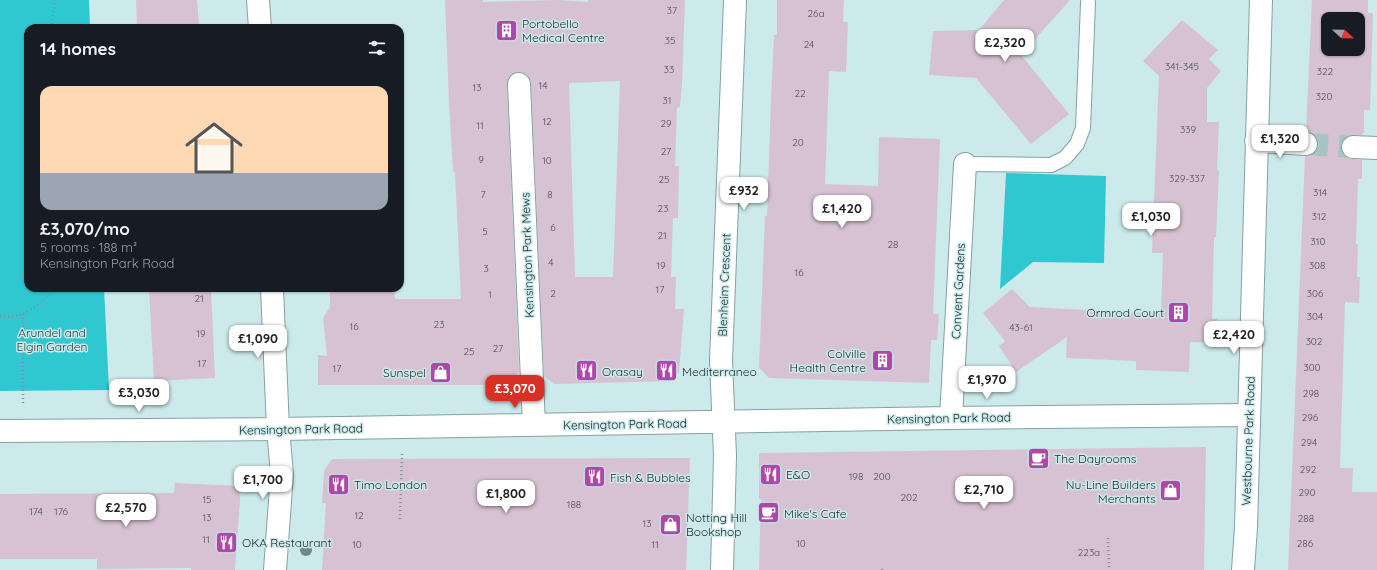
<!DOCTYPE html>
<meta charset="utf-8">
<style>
:root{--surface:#171b24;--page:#242831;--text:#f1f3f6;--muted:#9ea1a6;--line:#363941;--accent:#d93025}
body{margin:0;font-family:Quicksand,sans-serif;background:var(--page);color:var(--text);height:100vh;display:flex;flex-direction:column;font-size:15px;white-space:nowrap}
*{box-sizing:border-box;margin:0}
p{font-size:13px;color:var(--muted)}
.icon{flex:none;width:22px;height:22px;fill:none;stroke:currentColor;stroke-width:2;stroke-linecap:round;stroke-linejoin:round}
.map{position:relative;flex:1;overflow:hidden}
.details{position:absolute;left:24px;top:24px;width:380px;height:268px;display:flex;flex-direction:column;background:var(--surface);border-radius:12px;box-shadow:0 1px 3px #0004}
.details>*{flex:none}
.needle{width:26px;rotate:112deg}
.buttons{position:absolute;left:1321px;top:12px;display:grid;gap:8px}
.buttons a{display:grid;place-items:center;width:44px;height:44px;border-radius:8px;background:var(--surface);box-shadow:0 1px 3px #0004;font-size:20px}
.price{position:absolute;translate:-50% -34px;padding:0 9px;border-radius:8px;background:#fff;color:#222;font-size:13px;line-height:26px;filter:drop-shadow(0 1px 2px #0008)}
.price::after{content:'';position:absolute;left:50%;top:24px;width:12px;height:9px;margin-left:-6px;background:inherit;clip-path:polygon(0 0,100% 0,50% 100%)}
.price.current{background:var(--accent);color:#fff}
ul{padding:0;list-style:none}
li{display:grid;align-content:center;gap:8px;height:212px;padding:0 16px}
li+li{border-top:1px solid var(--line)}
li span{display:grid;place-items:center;height:124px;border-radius:12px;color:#555}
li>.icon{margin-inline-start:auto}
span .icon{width:72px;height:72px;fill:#fffc;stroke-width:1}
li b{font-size:17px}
h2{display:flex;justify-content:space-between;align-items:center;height:48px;padding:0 16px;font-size:17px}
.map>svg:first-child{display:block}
</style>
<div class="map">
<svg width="1377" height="570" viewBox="0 0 1377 570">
<rect width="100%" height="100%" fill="#cceaeb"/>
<path fill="#2fc8d0" d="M0,0H89L90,28H28V288H104L109,390L0,391Z
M1006,173L1106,176L1104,263L1033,262L1000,289Z"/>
<path fill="#d6c2d2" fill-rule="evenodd" d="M136,0H197L199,28H137Z
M445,0H483V2L559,0L588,2V0H685L682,83L680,107L677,108L675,166H679L678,218H673L671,277H676L675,309H684L679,372L671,381L554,384L544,376L531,83L529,77L525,73L519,72L512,74L508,79L507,85L519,372L507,385H318V355L327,356L323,318L330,307V288H394L395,299H461L455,172H453L449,103ZM620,81L613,277H575L569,83Z
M777,0H844L843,22H848L846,72L829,71L825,184L878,186L879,137L940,139L933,314H939L937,340H931L929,383L769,378L759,368L765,216H767L771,99L774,35H777Z
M1004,0H1070L1021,55L1069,114L1031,144L976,78L929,75L933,31L979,30Z
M1312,0H1368V13H1373L1370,110H1364V133H1362V135H1354L1347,136L1342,141L1341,146L1342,152L1346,157L1352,159L1362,160V179H1358L1356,244H1358L1357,277H1360L1359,303L1345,302L1340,468H1353L1352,492H1377V570H1288L1305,156L1311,155L1316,151L1318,144L1317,139L1313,134L1306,132ZM1328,19H1358V49H1328Z
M1182,20L1218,50L1209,59L1221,71L1207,88V122H1219L1217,170L1219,171L1216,237H1214L1212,319H1217L1215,343L1190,342L1189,372L1136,370V361L1066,358L1067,337L1016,372L999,346L1005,341L983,313L1012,289L1030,307L1161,314L1163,253H1152L1159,76L1143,61Z
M149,288H211L215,378L154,381Z
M1206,447L1204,570H759L761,499H759V453Z
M690,458L686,570H322L326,503H322L324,471L332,459Z
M175,483L241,486L235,570H191V568L97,569V559H0V494L174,493Z"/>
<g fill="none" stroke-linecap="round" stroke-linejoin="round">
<path stroke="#a8c3c4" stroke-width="22" stroke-dasharray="22 11" stroke-linecap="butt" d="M1306,144L1353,147"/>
<defs>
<path id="service" d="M965,164L1051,165L1065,158L1077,144L1083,128L1088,3"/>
<path id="minor" d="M519,84L534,425
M1256,141L1306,144
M1353,147L1377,148
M951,418L965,164
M275,570L282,474L278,429L951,418L1249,415
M722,570L725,456L721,361L735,0"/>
<path id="secondary" d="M258,0L260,28
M0,431L278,429L272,288
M1243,570L1246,527L1261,0"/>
</defs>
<use href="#service" stroke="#85a1a3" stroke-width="16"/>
<use href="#minor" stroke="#85a1a3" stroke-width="24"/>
<use href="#secondary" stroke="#85a1a3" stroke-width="24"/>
<path stroke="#7f9595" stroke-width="2.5" stroke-dasharray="1 3" stroke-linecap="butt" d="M51,28L55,0
M23,314V403
M0,316C22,321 42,303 55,288
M400,519L402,454
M1108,538L1109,570
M882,570V567"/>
<use href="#service" stroke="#fff" stroke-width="14"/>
<use href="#minor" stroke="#fff" stroke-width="22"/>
<use href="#secondary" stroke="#fff" stroke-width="22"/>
</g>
<circle fill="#6c8889" cx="306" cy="550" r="6"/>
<defs>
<symbol id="building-square" viewBox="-11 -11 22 22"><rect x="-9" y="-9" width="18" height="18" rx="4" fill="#b146a6" stroke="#cceaeb"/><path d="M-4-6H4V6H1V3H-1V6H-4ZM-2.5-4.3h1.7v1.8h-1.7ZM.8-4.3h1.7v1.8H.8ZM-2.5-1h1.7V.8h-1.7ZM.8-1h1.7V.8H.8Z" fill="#fff"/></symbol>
<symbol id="restaurant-square" viewBox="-11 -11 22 22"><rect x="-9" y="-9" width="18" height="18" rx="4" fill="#b146a6" stroke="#cceaeb"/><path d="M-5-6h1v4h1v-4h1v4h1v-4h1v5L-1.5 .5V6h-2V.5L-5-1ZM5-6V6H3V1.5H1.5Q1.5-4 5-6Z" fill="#fff"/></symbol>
<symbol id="shop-square" viewBox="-11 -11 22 22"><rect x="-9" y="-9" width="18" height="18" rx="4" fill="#b146a6" stroke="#cceaeb"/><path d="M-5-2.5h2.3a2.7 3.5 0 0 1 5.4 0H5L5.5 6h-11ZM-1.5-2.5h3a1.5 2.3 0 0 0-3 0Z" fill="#fff"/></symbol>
<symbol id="cafe-square" viewBox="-11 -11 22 22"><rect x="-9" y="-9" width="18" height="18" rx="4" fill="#b146a6" stroke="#cceaeb"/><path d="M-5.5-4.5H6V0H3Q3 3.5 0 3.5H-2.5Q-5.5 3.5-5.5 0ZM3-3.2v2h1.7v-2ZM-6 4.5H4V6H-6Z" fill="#fff"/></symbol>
</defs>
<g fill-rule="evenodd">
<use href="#building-square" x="494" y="18" width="25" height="25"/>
<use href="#building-square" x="1166" y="300" width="25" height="25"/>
<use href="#building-square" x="870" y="348" width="25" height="25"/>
<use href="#restaurant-square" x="574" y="358" width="25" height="25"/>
<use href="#restaurant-square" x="654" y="358" width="25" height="25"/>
<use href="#shop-square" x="428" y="360" width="25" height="25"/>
<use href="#cafe-square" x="1026" y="446" width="25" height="25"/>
<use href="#restaurant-square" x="758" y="462" width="25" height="25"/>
<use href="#restaurant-square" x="582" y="464" width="25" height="25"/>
<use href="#restaurant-square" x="326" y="472" width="25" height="25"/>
<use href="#shop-square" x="1158" y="478" width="25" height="25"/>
<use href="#cafe-square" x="756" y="500" width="25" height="25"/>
<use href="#shop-square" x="658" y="512" width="25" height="25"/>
<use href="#restaurant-square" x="214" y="530" width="25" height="25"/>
</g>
<g text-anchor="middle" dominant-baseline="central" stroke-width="3" stroke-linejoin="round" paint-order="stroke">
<g font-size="10" fill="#494d51">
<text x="672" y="10">37</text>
<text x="816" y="13">26a</text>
<text x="670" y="40">35</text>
<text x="809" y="44">24</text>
<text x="1182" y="66">341-345</text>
<text x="669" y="69">33</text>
<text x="1325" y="71">322</text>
<text x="543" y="85">14</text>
<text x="477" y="87">13</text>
<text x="800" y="93">22</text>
<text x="1324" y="96">320</text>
<text x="667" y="100">31</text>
<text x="547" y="121">12</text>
<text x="666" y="123">29</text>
<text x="480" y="125">11</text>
<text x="1188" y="129">339</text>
<text x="798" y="142">20</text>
<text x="666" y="151">27</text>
<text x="481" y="159">9</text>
<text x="547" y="160">10</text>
<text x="1187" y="178">329-337</text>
<text x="664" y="179">25</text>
<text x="1320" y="192">314</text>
<text x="483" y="194">7</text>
<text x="550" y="194">8</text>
<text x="663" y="208">23</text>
<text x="1319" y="216">312</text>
<text x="553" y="227">6</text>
<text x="485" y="231">5</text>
<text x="662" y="235">21</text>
<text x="1318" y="241">310</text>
<text x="893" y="244">28</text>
<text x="551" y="262">4</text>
<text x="661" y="265">19</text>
<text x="1317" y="265">308</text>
<text x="486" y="268">3</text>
<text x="799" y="272">16</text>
<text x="660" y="289">17</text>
<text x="553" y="293">2</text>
<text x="1315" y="293">306</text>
<text x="490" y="294">1</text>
<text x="199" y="298">21</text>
<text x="1315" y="316">304</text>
<text x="439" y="324">23</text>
<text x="354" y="326">16</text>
<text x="1021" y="327">43-61</text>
<text x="201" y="333">19</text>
<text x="1314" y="341">302</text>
<text x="498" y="348">27</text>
<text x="469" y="351">25</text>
<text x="202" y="363">17</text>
<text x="1312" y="367">300</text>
<text x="337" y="368">17</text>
<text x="1311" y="393">298</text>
<text x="1310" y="417">296</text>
<text x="1309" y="442">294</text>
<text x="1308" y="469">292</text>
<text x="856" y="476">198</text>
<text x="882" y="476">200</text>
<text x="1307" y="492">290</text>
<text x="909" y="497">202</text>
<text x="207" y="499">15</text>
<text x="574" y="504">188</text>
<text x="36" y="511">174</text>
<text x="61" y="511">176</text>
<text x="359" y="515">12</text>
<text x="207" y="517">13</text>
<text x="1306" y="518">288</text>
<text x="647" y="523">13</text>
<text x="206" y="539">11</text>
<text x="801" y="543">10</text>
<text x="1305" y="543">286</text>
<text x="357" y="544">10</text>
<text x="655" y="544">11</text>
<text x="1089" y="552">223a</text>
</g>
<g font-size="12" fill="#1a2626" stroke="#cceaeb" text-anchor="start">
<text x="522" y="23">Portobello<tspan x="522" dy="14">Medical Centre</tspan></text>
<text x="1164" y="312" text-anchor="end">Ormrod Court</text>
<text x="866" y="353" text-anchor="end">Colville<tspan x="866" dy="14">Health Centre</tspan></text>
<text x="602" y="371">Orasay</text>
<text x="682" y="371">Mediterraneo</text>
<text x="426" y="372" text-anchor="end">Sunspel</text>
<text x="1054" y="458">The Dayrooms</text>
<text x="786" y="474">E&amp;O</text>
<text x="610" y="477">Fish &amp; Bubbles</text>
<text x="354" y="484">Timo London</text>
<text x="1156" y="484" text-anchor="end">Nu-Line Builders<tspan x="1156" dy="14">Merchants</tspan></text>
<text x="784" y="513">Mike's Cafe</text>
<text x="686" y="517">Notting Hill<tspan x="686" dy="14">Bookshop</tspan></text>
<text x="242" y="542">OKA Restaurant</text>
</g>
<g font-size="12" fill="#1a2626" stroke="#cceaeb">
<text transform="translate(527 255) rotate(-92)">Kensington Park Mews</text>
<text transform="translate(724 285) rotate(-88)">Blenheim Crescent</text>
<text transform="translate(958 291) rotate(-87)">Convent Gardens</text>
<text transform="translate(949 418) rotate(-1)">Kensington Park Road</text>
<text transform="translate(625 424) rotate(-1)">Kensington Park Road</text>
<text transform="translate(301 429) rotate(-1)">Kensington Park Road</text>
<text transform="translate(1248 441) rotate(-88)">Westbourne Park Road</text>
</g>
<g font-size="12" fill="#1e3738" stroke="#cceaeb">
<text x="52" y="332">Arundel and<tspan x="52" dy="14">Elgin Garden</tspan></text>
</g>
</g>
</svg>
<div class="buttons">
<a><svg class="needle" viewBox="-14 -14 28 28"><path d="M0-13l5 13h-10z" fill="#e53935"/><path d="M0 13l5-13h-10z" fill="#9ea1a6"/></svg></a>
</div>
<b class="price" style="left:1005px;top:63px">£2,320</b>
<b class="price" style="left:1280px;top:159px">£1,320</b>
<b class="price" style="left:744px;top:211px">£932</b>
<b class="price" style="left:842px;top:229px">£1,420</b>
<b class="price" style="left:1151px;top:237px">£1,030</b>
<b class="price" style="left:1234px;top:355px">£2,420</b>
<b class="price" style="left:258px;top:359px">£1,090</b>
<b class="price" style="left:987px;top:400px">£1,970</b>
<b class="price current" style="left:515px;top:409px">£3,070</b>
<b class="price" style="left:139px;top:413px">£3,030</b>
<b class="price" style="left:263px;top:500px">£1,700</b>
<b class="price" style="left:984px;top:510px">£2,710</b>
<b class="price" style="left:506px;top:514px">£1,800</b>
<b class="price" style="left:126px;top:528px">£2,570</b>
<section class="details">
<h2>14 homes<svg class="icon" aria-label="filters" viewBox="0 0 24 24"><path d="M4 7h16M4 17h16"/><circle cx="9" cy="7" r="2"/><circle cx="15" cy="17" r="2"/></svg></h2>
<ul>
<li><span style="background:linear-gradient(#ffd9b3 70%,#9aa5b1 0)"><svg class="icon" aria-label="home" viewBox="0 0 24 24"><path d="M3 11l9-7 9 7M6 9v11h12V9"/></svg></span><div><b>£3,070/mo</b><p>5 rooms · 188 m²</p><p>Kensington Park Road</p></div></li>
</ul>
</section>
</div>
